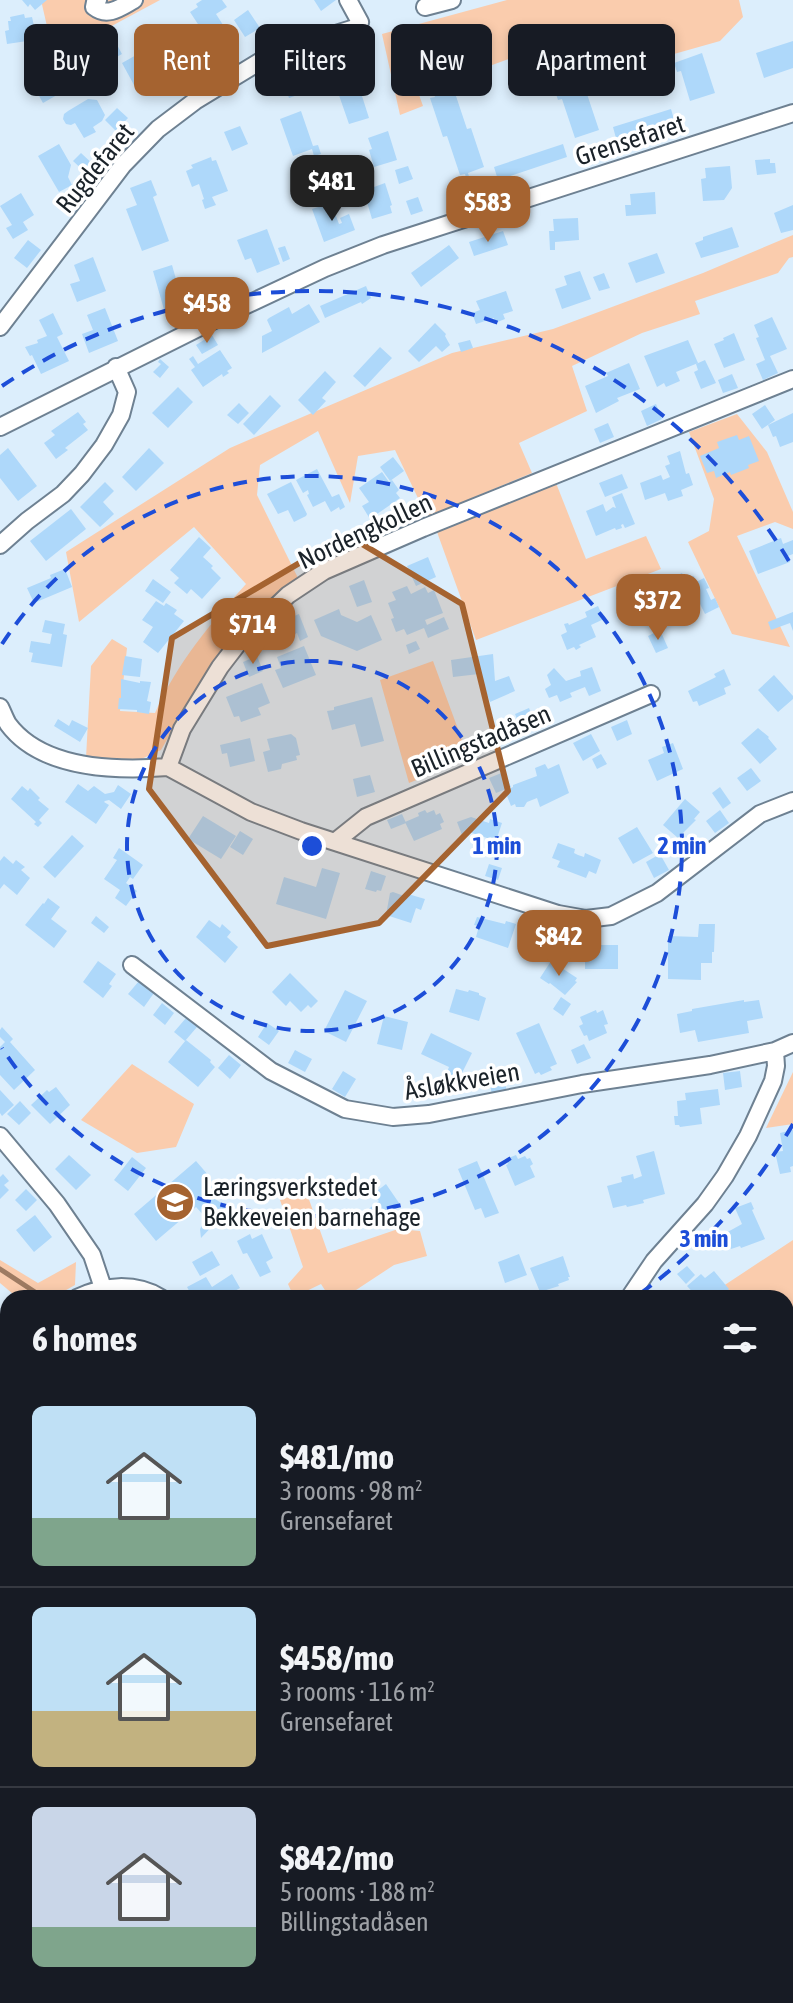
<!DOCTYPE html>
<meta charset="utf-8">
<style>
:root{--surface:#171b24;--page:#242831;--text:#f1f3f6;--muted:#9ea1a6;--line:#363941;--accent:#a56330}
body{margin:0;font-family:"Asap Condensed",sans-serif;background:var(--page);color:var(--text);height:100vh;display:flex;flex-direction:column;font-size:30px;white-space:nowrap}
*{box-sizing:border-box;margin:0}
p{font-size:26px;color:var(--muted)}
.icon{flex:none;width:44px;height:44px;fill:none;stroke:currentColor;stroke-width:2;stroke-linecap:round;stroke-linejoin:round}
.map{position:relative;flex:1;overflow:hidden}
.drawer{position:absolute;left:0px;top:1290px;width:794px;height:714px;display:flex;flex-direction:column;background:var(--surface);border-radius:24px 24px 0 0;box-shadow:0 4px 12px #0003}
.drawer>*{flex:none}
.guide{position:absolute;left:24px;top:24px;width:746px;height:72px;display:flex;gap:16px}
.price{position:absolute;translate:-50% -68px;padding:0 18px;border-radius:16px;background:var(--accent);color:#fff;font-size:26px;line-height:52px;filter:drop-shadow(0 2px 4px #0008)}
.price::after{content:'';position:absolute;left:50%;top:48px;width:24px;height:18px;margin-left:-12px;background:inherit;clip-path:polygon(0 0,100% 0,50% 100%)}
.price.current{background:#222;color:#fff}
ul{padding:0;list-style:none}
li{display:flex;align-items:center;gap:24px;height:200px;padding:0 32px}
li+li{border-top:2px solid var(--line)}
li span{display:grid;place-items:center;flex:none;width:224px;height:160px;border-radius:12px;color:#555}
li>.icon{margin-inline-start:auto}
span .icon{width:96px;height:96px;fill:#fffc;stroke-width:1}
li b{font-size:34px}
h2{display:flex;justify-content:space-between;align-items:center;height:96px;padding:0 32px;font-size:34px}
.pill{padding:0 28px;border-radius:12px;background:var(--surface);box-shadow:0 4px 12px #0003;font-size:28px;line-height:72px}
.pill.current{background:var(--accent);color:#fff}
.map>svg:first-child{display:block}
</style>
<div class="map">
<svg width="793" height="2003" viewBox="0 0 793 2003">
<rect width="100%" height="100%" fill="#dceefc"/>
<path fill="#faccad" d="M41,0H160L54,57Z
M507,0H739L743,17L720,41L589,78L566,38L418,92L423,106L400,115L382,34Z
M793,235V257L789,258L778,273L695,301L700,314L642,333L572,366L587,411L519,443L532,473L427,517L395,450L358,456L350,503L318,431L260,465L257,495L298,578L254,614L205,674L161,750L137,761L86,758L91,666L112,639L127,648L120,711L155,713C177,663 210,624 246,584L194,527L79,622L66,552L230,448L452,353L553,329L703,273Z
M737,414L767,452L793,512V529L775,522L737,536L790,647L732,634L688,542L709,531L714,499L689,432Z
M556,483L586,559L646,536L661,569L476,640L437,532Z
M433,661L469,759L409,783L380,680Z
M132,1064L194,1104L176,1147L137,1153L81,1120Z
M793,1072V1124L766,1128Z
M306,1191L328,1253L398,1229L420,1231L427,1256L394,1265L356,1290L359,1298H330L321,1284L294,1297L288,1284L303,1267L280,1200Z
M793,1240V1314L786,1315V1298H705Z
M0,1260L38,1283L76,1262L75,1285L52,1298H14L13,1294L0,1283Z
M786,1530L793,1544V1603L786,1593Z"/>
<path fill="#ce9873" d="M8,1672V1723L0,1741V1684Z"/>
<g fill="none" stroke-linecap="round" stroke-linejoin="round">
<path stroke="#9e7b62" stroke-width="5" d="M0,1269L44,1298
M0,1880L8,1875"/>
</g>
<path fill="#aed8fa" d="M22,0H47L35,10L30,4L28,7Z
M202,0H222L227,7L216,14L232,39L215,50L190,12L198,7L196,4Z
M314,0H336L321,11Z
M248,10L260,28L245,37L234,20Z
M24,14L25,18L32,17L36,35L26,37L27,41L7,44L5,31L9,30L8,21H11L10,17Z
M163,40L176,62L184,58L192,73L178,80L170,65L134,85L122,63Z
M793,41V68L764,78L756,53Z
M116,43L122,54L111,60L105,50Z
M570,53L582,92L586,91L599,130L575,138L562,99L558,100L545,61Z
M702,53L715,93L690,101L681,71L677,72L674,63Z
M51,63L64,85L54,91L57,95L43,103L29,78L31,77L30,75Z
M316,71L322,89L306,94L300,77Z
M355,74L369,118L349,124L334,81Z
M298,79L303,93L289,98L284,84Z
M438,89L440,95L454,90L467,129L471,128L484,167L468,173L470,180L467,181L465,174L460,175L447,136L443,137L430,98L435,97L433,91Z
M88,99L97,100L105,115L102,121L93,127L96,132L84,138L75,123L71,125L66,124L63,119L64,114L68,111Z
M117,108L128,118L116,131L105,120Z
M671,109L675,123L617,142L613,127Z
M301,111L313,146L318,145L321,154L314,156L312,149L293,156L280,119Z
M240,126L248,144L232,151L224,132Z
M388,131L397,160L374,167L369,150L372,149L368,138Z
M59,144L71,165L68,177L72,185L59,192L38,156Z
M563,144L567,157L498,180L494,167Z
M81,153L95,166L87,174L73,161Z
M211,157L212,161L216,160L228,191L212,197L216,205L205,209L202,200L204,199L199,184L192,187L186,171L193,168L191,165Z
M770,159V163H775L776,173L757,175L755,160Z
M408,166L413,179L399,184L395,170Z
M730,166L732,188L724,200L703,201L701,179L706,178L705,168Z
M151,180L157,195L153,197L169,241L142,251L126,209L137,205L130,188Z
M385,183L392,205L390,206L392,213L372,219L367,202L369,201L365,186L373,184L374,187Z
M73,188L77,195L65,202L61,195Z
M655,192L656,214L626,216L625,205H631L630,194Z
M21,193L34,215L23,222L28,230L13,239L6,228L12,225L0,206Z
M418,197L423,211L411,215L406,201Z
M331,203L339,224L342,223L340,218L349,214L355,230L324,242L312,209Z
M793,205V230L781,233L774,213Z
M578,218L579,240L555,242V250H550L549,231H554L553,219Z
M732,227L739,247L701,258L695,243L703,240V237Z
M267,229L280,264L257,273L251,258L245,260L237,240Z
M503,231L508,245L474,256L469,242Z
M28,240L41,250L27,268L14,258Z
M449,245L459,258L421,287L411,273Z
M285,246L290,259L283,262L278,248Z
M657,253L665,273L636,283L628,263Z
M93,257L106,291L77,302L70,284L80,281L74,265Z
M172,265L184,307L165,313L153,271Z
M580,271L591,299L562,309L555,289L567,285L564,276Z
M604,273L610,288L599,291L593,277Z
M202,282L208,301L192,306L186,287Z
M366,286L371,298L362,304L361,302L325,318L320,306Z
M506,291L513,311L503,314L505,319L495,323L494,318L476,324L472,313L480,310L476,301Z
M309,304L320,322L262,353V336L272,331L267,320L269,318L289,307L292,314Z
M105,308L118,341L89,353L82,334L93,330L87,315Z
M53,313L63,334L57,337L69,361L41,374L32,355L30,356L25,347L38,343L37,340L47,336L39,320Z
M772,317L787,349L770,356L778,373L763,380L756,364L765,360L756,338L759,337L754,325Z
M435,323L446,334L445,336L450,345L442,352L436,346L419,362L408,351Z
M734,333L745,360L724,368L714,344L724,340L723,338Z
M212,335L218,345L202,354L196,345Z
M470,340L473,348L461,352L458,343Z
M688,340L698,363L676,372L680,381L666,387L664,383L657,387L644,356Z
M380,347L392,358L365,387L353,376Z
M220,350L232,368L227,371L229,373L223,377L222,374L203,387L191,370L195,367L189,359L193,356L198,364Z
M160,359L169,367L160,378L153,372L161,364L158,362Z
M705,360L716,383L701,389L694,372L698,370L696,364Z
M629,363L640,389L617,398L619,401L596,413L585,386L608,376L606,373Z
M325,371L336,382L322,398L326,401L313,415L298,400Z
M732,374L738,388L723,393L718,380Z
M178,387L193,402L168,428L152,413Z
M270,395L281,406L254,435L243,424Z
M239,403L249,413L238,424L227,415Z
M656,404L662,419L647,426L641,411Z
M765,405L775,420L762,429L752,414Z
M78,412L86,422L83,424L88,430L65,448L68,450L56,459L44,443L55,435L51,431Z
M793,413V442L780,447L776,436L773,437L768,425Z
M608,423L614,437L600,443L594,429Z
M737,435L739,440L749,436L759,461L748,465L749,468L731,475L730,472L716,478L714,471L707,473L700,456L719,448L717,442Z
M8,448L37,486L18,501L0,478V455Z
M149,448L164,463L136,491L122,477Z
M680,451L686,474L689,473L693,485L681,490L683,496L668,501L665,493L645,500L640,483L661,475L663,480L670,477L665,466L670,464L667,456Z
M393,457L404,471L390,481L380,467Z
M317,469L332,497L339,494L345,507L340,510L339,507L331,512L325,501L313,507L307,495L309,494L308,490L303,493L296,480Z
M382,472L389,482L392,480L399,490L396,493L400,498L370,519L362,506L369,502L359,488Z
M622,474L628,488L605,497L599,483Z
M105,482L114,491L103,502L114,514L100,527L80,507Z
M291,482L307,514L306,516L294,522L288,510L278,514L267,494Z
M622,493L635,524L625,528L623,524L621,525L622,528L616,530L615,528L596,536L586,511L603,504L606,512L613,507L616,508L612,497Z
M71,509L86,529L46,561L30,541Z
M199,537L211,548L203,557L213,566L211,568L221,578L202,599L191,589L187,594L174,583L179,578L170,570Z
M781,538L783,544L793,540V554L788,556L790,562L758,574L749,551Z
M428,557L436,577L416,586L407,566Z
M65,569L72,587L34,603L27,588L51,578L50,575Z
M682,573L685,580L694,576L696,582L704,578L709,588L706,589L711,600L715,598L719,607L705,614L697,598L688,602V600L666,610L653,582L660,579L662,583Z
M153,579L171,592L163,603L145,591Z
M364,580L372,602L357,607L349,586Z
M407,586L411,594L425,587L428,593L434,590L443,613L425,620L427,625L444,617L449,629L428,638L424,628L407,635L404,629L396,632L391,619L394,618L388,603L396,600L392,592Z
M633,590L648,616L634,623L627,609L622,611L616,598Z
M156,601L164,606L166,603L177,610L174,614L184,621L158,653L143,642L153,627L142,620Z
M598,606L604,619L591,625L596,637L579,645L581,647L576,650L574,647L567,650L561,635L567,632L564,624L568,623L569,625L587,617L585,612Z
M339,609L341,615L357,622L371,615L382,640L357,651L321,636L314,620Z
M793,612V631L790,623L771,630L768,622Z
M299,614L308,637L300,641L297,633L291,636L284,620Z
M45,620L65,624L63,634L67,635L62,667L31,662L33,653L29,652L31,641L50,644L52,634L42,632Z
M660,630L668,648L656,653L648,636Z
M416,641L420,649L409,654L406,645Z
M304,646L316,675L283,688L275,670L281,668L277,657Z
M493,654L495,681L509,676L515,691L490,702L479,674L453,677L451,660Z
M125,656L142,659L140,677L122,675Z
M257,656L263,671L249,677L243,662Z
M592,667L601,691L589,696L585,687L570,693L572,697L560,702L557,695L549,698L545,689L551,685L547,675L554,668L566,681L581,676L580,671Z
M724,669L731,685L724,688L726,694L699,706L697,701L693,702L688,691L716,677L714,674Z
M774,675L793,696V699L778,712L758,690Z
M121,679L140,683V681L151,682L147,701L151,702L149,714L137,712V710L118,709L119,698H121Z
M262,683L270,703L258,708L261,715L241,722L239,716L234,717L226,697Z
M372,697L384,741L361,747L355,724L332,730L327,711L334,710V707Z
M529,708L536,725L522,731L515,714Z
M58,719L69,726L72,720L88,728L80,742L54,726Z
M627,720L632,734L617,741L611,727Z
M758,728L769,737L768,738L777,749L760,764L741,743Z
M291,734L296,738L300,755L296,756L297,760L282,764L281,769L268,772L263,752L270,750L267,739Z
M591,734L600,751L583,761L573,743Z
M250,738L255,761L230,767L227,753L222,754L220,745Z
M673,743L683,769L657,781L648,760L664,753L662,747Z
M601,754L607,764L597,769L592,759Z
M545,764L548,769L559,764L569,793L540,807L537,798L527,802L524,807H516L515,804L511,806L505,791L513,787V785L537,776L535,768Z
M751,768L761,781L747,791L737,778Z
M504,772L511,787L496,793L489,778Z
M370,775L375,792L357,797L353,779Z
M78,784L88,791L94,786L105,794L114,792L118,785L131,794L121,809L109,800L105,801L104,802L109,805L96,824L65,802Z
M22,786L28,791L30,788L40,798L38,800L49,809L39,820L42,823L38,827L34,824L36,822L11,799Z
M720,787L731,803L723,809L712,793Z
M685,799L700,812L694,819L696,820L678,838L663,825Z
M425,810L427,813L434,810L436,815L440,813L444,822L440,824L442,829L414,841L405,822L419,816L418,813Z
M720,810L729,823L715,833L706,821Z
M402,814L406,823L391,829L387,820Z
M203,816L236,836L221,859L188,839Z
M471,817L489,823L490,819L502,823L496,841L469,832L462,835L457,822Z
M637,827L653,853L633,864L618,838Z
M240,831L253,839L243,855L230,847Z
M72,835L84,846L55,878L43,867Z
M558,843L575,849L574,853L578,855L584,857L585,853L601,860L596,874L589,871L586,878L557,867L560,861L552,858Z
M119,848L143,865L133,879L130,877L126,883L137,891L126,906L115,898L120,890L104,879L117,860L113,858Z
M660,854L669,870L654,878L646,862Z
M4,856L13,864L16,860L25,867L21,870L30,878L17,895L4,884L0,889V861Z
M489,864L502,868L498,880L485,876Z
M322,868L340,873L326,919L276,904L284,877L316,887Z
M371,871L386,876L381,891L377,890L376,892L365,889Z
M393,892L407,897L408,894L425,899L421,910L416,908L411,923L386,915L390,893Z
M48,898L60,907L51,919L67,931L54,948L25,925L43,903L44,904Z
M96,916L109,927L104,933L91,923Z
M477,917L505,924L506,921L516,924L508,948L476,937L479,926L474,925Z
M209,920L220,928L222,924L231,932L227,937L238,947L225,963L196,937Z
M699,924H715L714,952H712V963H701V980L668,979V936L698,937Z
M592,929H596V944H579V934H582V930Z
M585,945H618V969H585V957H581V948H585Z
M98,961L116,974L109,984L112,986L103,998L83,982Z
M551,961L577,978L575,981L577,982L565,995L550,983L549,984L540,978Z
M290,973L318,1001L311,1008L308,1005L301,1012L290,1001L286,1006L272,992Z
M139,981L154,993L144,1007L128,994Z
M456,989L468,992L469,990L479,993V995L486,998L479,1021L449,1012Z
M345,990L367,1001L346,1042L324,1031Z
M561,997L571,1004L563,1016L553,1009Z
M744,1000V1002L759,1000L763,1018L747,1021L749,1033L698,1042L695,1030L680,1033L677,1014L692,1011V1009Z
M162,1003L174,1013L165,1025L153,1015Z
M596,1010L597,1013L603,1010L608,1024L604,1025L607,1033L589,1041L587,1035L584,1036L579,1026L583,1024L580,1017Z
M384,1016L408,1022L402,1050L377,1044Z
M186,1018L197,1027L185,1041L174,1032Z
M267,1023L279,1031L269,1045L258,1037Z
M539,1023L557,1064L550,1067L552,1070L541,1075L539,1072L535,1074L516,1033Z
M2,1027L13,1039L10,1042L35,1070L14,1090L0,1075V1047L5,1042L0,1037V1030Z
M431,1033L472,1053L456,1085L444,1080L449,1067L421,1054Z
M186,1040L211,1060L210,1062L215,1067L198,1087L168,1062Z
M584,1044L591,1058L577,1064L571,1050Z
M295,1050L312,1059L305,1072L288,1063Z
M229,1055L241,1065L230,1079L218,1068Z
M343,1071L356,1079L345,1097L332,1089Z
M503,1071L507,1093L492,1095L488,1074Z
M740,1071L742,1087L725,1090L723,1073Z
M56,1087L70,1105L50,1124L31,1105L47,1090L49,1092Z
M718,1089L720,1105L700,1108L702,1124L680,1127L679,1125H675L674,1116H678L677,1101L686,1100L685,1093Z
M0,1090L14,1105L2,1116L0,1113Z
M20,1101L31,1113L19,1125L7,1114Z
M793,1130V1166L790,1167L791,1172L780,1174L775,1152L783,1151L780,1133Z
M654,1151L665,1194L643,1200L644,1203L627,1207L626,1205L613,1208L607,1186L622,1182L621,1177L633,1174L634,1179L642,1176L636,1156Z
M69,1155L91,1175L76,1190L55,1169Z
M516,1155L518,1159L525,1156L527,1159L530,1158L533,1164L530,1166L535,1177L515,1186L506,1165L508,1164L506,1159Z
M132,1157L146,1168L128,1191L114,1180Z
M196,1161L209,1176L203,1181L207,1187L203,1192L225,1205L219,1219L201,1238L200,1229L206,1218L196,1207L156,1241L134,1214Z
M477,1161L499,1213L485,1218L481,1208L475,1210L458,1169Z
M3,1174L9,1181L4,1185L9,1190L0,1199V1177Z
M386,1184L399,1203L396,1206L397,1207L376,1224L366,1211L379,1201L373,1194Z
M26,1189L37,1200L26,1211L15,1200Z
M751,1202L754,1209L752,1210L765,1239L741,1248L740,1246L731,1249L724,1234L742,1224L735,1208Z
M35,1215L52,1237L34,1252L16,1230Z
M250,1234L252,1239L262,1234L273,1258L266,1262L271,1272L260,1277L247,1253L243,1254L237,1241Z
M212,1251L220,1265L200,1276L192,1262Z
M519,1254L527,1275L505,1283L498,1262Z
M563,1256L570,1277H568L569,1280L558,1284L559,1286L540,1292L530,1268Z
M687,1266L695,1275L686,1284L677,1274Z
M714,1271L729,1289L719,1298H698L687,1286L701,1274L705,1278Z
M232,1274L240,1288L233,1292L237,1298H193L187,1287L206,1277L212,1287Z
M786,1359H793V1390H786Z
M0,1365L6,1371L8,1368V1404L0,1396Z
M786,1456H793V1487H786Z
M8,1504V1517L0,1521V1508Z
M0,1794L8,1804V1830L0,1837Z
M793,1861V1972L786,1975V1863Z
M5,1890L8,1894V1922L0,1927V1893Z
M69,1996H88L93,2003H58Z
M370,1996H469L467,2003H373Z
M614,1996H634L635,2003H615Z"/>
<g fill="none" stroke-linecap="round" stroke-linejoin="round">
<path stroke="#b5c5d2" stroke-width="16" stroke-dasharray="16 8" stroke-linecap="butt" d="M786,1510L793,1508"/>
<defs>
<path id="minor" d="M98,0L95,2L94,7C108,18 121,7 134,0
M425,7L452,0
M0,327L123,165L158,129L195,101L264,59L291,48L355,28L360,22L348,0
M0,427L208,323L325,268L383,245L793,113
M0,545L27,521L63,494L82,474L104,445L121,415L127,392L116,367
M0,707C3,713 5,719 8,724C42,770 117,771 168,767
M168,767L182,729L220,667L240,641L288,595L324,571L423,528L793,379
M168,767L251,812L301,831L558,914L586,919L611,916L657,893L760,814L793,801
M336,841L366,817L651,694
M132,965L271,1071L345,1109L393,1117L429,1114L582,1084L710,1065L775,1051L793,1043
M0,1136L57,1204L92,1255L103,1288
M77,1298C103,1285 135,1282 161,1298
M629,1298L654,1261L705,1204L725,1176L748,1136L773,1081L776,1066L775,1051
M0,1340L8,1335
M786,1425L793,1424
M0,1668L8,1658
M4,2003L8,1996"/>
<path id="major" d="M0,1433L8,1443
M786,1638H793
M786,1719L793,1716
M529,2003L532,1996"/>
</defs>
<use href="#minor" stroke="#6e8192" stroke-width="20"/>
<use href="#major" stroke="#d1d3d4" stroke-width="26"/>
<use href="#minor" stroke="#fff" stroke-width="16"/>
<use href="#major" stroke="#a6d3f6" stroke-width="22"/>
<defs>
<path id="rail" d="M0,1501L8,1497
M0,1527L8,1523"/>
</defs>
<use href="#rail" stroke="#465058" stroke-width="8"/>
<use href="#rail" stroke="#fff" stroke-width="5" stroke-dasharray="15" stroke-linecap="butt"/>
</g>
<path fill="#a56330" fill-opacity="0.2" stroke="#a56330" stroke-width="6" stroke-linejoin="round" d="M347,535L462,604L508,791L379,923L267,946L149,789L172,638Z"/>
<g fill="none" stroke="#1d4ed8" stroke-width="4" stroke-dasharray="14 10">
<circle cx="312" cy="846" r="185"/>
<path d="M2 644A370 370 0 1 1 2 1048"/>
<path d="M793 1124A555 555 0 0 1 634 1298M2 386A555 555 0 0 1 793 568"/>
</g>
<defs>
<symbol id="school-disc" viewBox="-11 -11 22 22"><circle r="9.5" fill="#a56330" stroke="#fff"/><path d="M0-5L7-2L0 1L-7-2ZM-4 1L0 2.5L4 1V4Q0 6-4 4Z" fill="#fff"/></symbol>
</defs>
<g fill-rule="evenodd">
<use href="#school-disc" x="153" y="1180" width="44" height="44"/>
</g>
<g text-anchor="middle" dominant-baseline="central" stroke-width="7" stroke-linejoin="round" paint-order="stroke">
<g font-size="26" fill="#1a2229" stroke="#fff">
<text transform="translate(630 140) rotate(-18)">Grensefaret</text>
<text transform="translate(95 168) rotate(-51)">Rugdefaret</text>
<text transform="translate(365 531) rotate(-25)">Nordengkollen</text>
<text transform="translate(481 741) rotate(-23)">Billingstadåsen</text>
<text transform="translate(462 1081) rotate(-10)">Åsløkkveien</text>
</g>
<g font-size="26" fill="#1a2229" stroke="#fff" text-anchor="start">
<text x="203" y="1187">Læringsverkstedet<tspan x="203" dy="30">Bekkeveien barnehage</tspan></text>
</g>
</g>
<circle cx="312" cy="846" r="12" fill="#1d4ed8" stroke="#fff" stroke-width="4"/>
<g font-size="24" text-anchor="middle" font-weight="bold" fill="#1d4ed8" stroke="#fff" stroke-width="7" stroke-linejoin="round" paint-order="stroke">
<text x="497" y="854">1 min</text>
<text x="682" y="854">2 min</text>
<text x="704" y="1247">3 min</text>
</g>
</svg>
<b class="price current" style="left:332px;top:223px">$481</b>
<b class="price" style="left:488px;top:244px">$583</b>
<b class="price" style="left:207px;top:345px">$458</b>
<b class="price" style="left:658px;top:642px">$372</b>
<b class="price" style="left:253px;top:666px">$714</b>
<b class="price" style="left:559px;top:978px">$842</b>
<div class="guide">
<a class="pill">Buy</a>
<a class="pill current">Rent</a>
<a class="pill">Filters</a>
<a class="pill">New</a>
<a class="pill">Apartment</a>
</div>
<section class="drawer">
<h2>6 homes<svg class="icon" aria-label="filters" viewBox="0 0 24 24"><path d="M4 7h16M4 17h16"/><circle cx="9" cy="7" r="2"/><circle cx="15" cy="17" r="2"/></svg></h2>
<ul>
<li><span style="background:linear-gradient(#bfe0f5 70%,#7fa58c 0)"><svg class="icon" aria-label="home" viewBox="0 0 24 24"><path d="M3 11l9-7 9 7M6 9v11h12V9"/></svg></span><div><b>$481/mo</b><p>3 rooms · 98 m²</p><p>Grensefaret</p></div></li>
<li><span style="background:linear-gradient(#bfe0f5 65%,#c2b280 0)"><svg class="icon" aria-label="home" viewBox="0 0 24 24"><path d="M3 11l9-7 9 7M6 9v11h12V9"/></svg></span><div><b>$458/mo</b><p>3 rooms · 116 m²</p><p>Grensefaret</p></div></li>
<li><span style="background:linear-gradient(#c9d6e8 75%,#7fa58c 0)"><svg class="icon" aria-label="home" viewBox="0 0 24 24"><path d="M3 11l9-7 9 7M6 9v11h12V9"/></svg></span><div><b>$842/mo</b><p>5 rooms · 188 m²</p><p>Billingstadåsen</p></div></li>
</ul>
</section>
</div>
